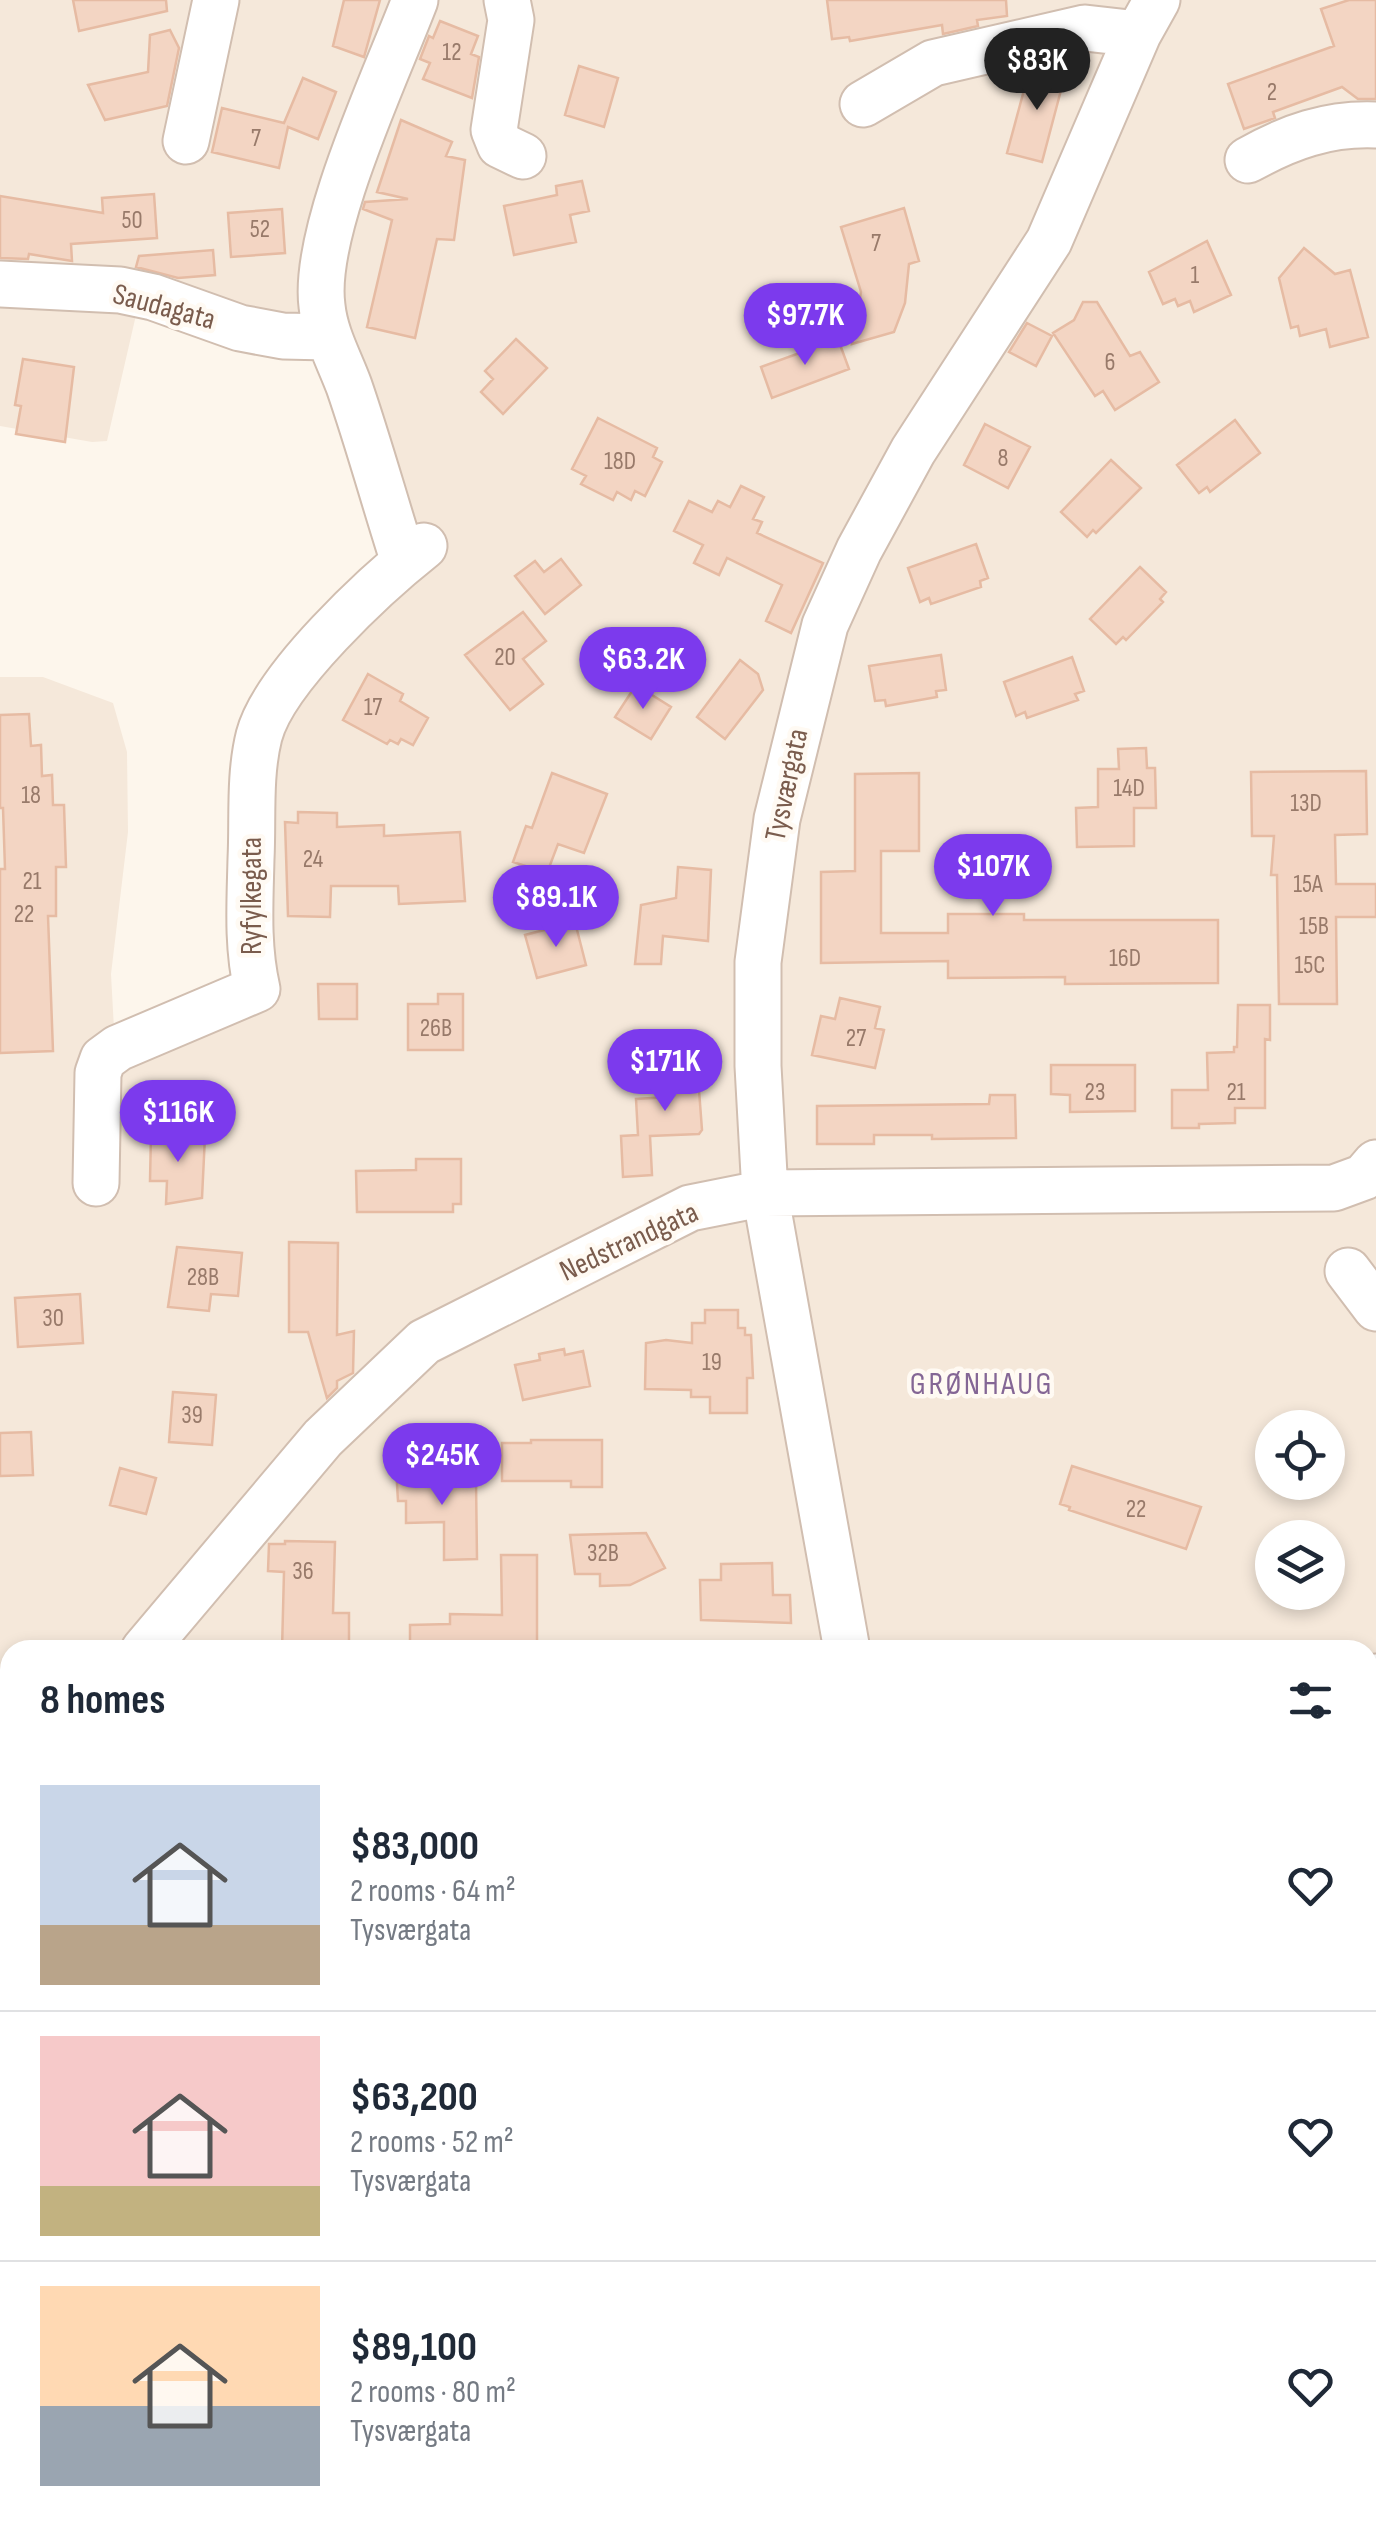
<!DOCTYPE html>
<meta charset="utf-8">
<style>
:root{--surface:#fff;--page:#f6f6f7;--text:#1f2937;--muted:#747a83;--line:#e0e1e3;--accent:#7c3aed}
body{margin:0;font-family:"Sofia Sans Condensed",sans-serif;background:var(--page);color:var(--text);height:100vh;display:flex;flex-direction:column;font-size:38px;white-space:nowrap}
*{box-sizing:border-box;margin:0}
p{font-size:32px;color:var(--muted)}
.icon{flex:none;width:55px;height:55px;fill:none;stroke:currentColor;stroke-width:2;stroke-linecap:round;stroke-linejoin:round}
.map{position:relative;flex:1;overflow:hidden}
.details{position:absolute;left:0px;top:1640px;width:1378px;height:890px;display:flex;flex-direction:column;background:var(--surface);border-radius:30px 30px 0 0;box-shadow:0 5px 15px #0003}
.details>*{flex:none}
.buttons{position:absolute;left:1255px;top:1410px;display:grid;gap:20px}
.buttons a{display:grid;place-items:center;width:90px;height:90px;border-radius:50%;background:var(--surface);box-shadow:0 5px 15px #0003;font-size:50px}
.price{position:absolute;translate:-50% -85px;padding:0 22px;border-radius:35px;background:var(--accent);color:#fff;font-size:32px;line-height:65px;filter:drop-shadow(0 2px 5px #0008)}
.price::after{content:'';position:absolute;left:50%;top:60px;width:30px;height:22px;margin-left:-15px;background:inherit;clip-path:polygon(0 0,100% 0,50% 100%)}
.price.on{background:#222;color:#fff}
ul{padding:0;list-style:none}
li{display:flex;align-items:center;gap:30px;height:250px;padding:0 40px}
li+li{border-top:2px solid var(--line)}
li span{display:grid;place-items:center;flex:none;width:280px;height:200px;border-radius:0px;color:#555}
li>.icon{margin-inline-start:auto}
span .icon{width:120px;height:120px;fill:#fffc;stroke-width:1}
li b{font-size:42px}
h2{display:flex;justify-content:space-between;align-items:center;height:120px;padding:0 40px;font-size:42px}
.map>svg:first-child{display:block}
</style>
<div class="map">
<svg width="1376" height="2530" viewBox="0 0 1376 2530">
<rect width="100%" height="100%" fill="#fdf6ec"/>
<path fill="#f5e8da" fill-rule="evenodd" d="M0,0H1376V2530H0V2494L10,2495V2520H1368V1650H833L827,1645L787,1650H10V1879L0,1891V677H43L113,703L127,752L128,832L111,974L114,1029L222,994L236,957L254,765L387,579L334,346L139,302L107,441L92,442L0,426ZM1272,1428H1328V1482H1272ZM1272,1538H1328V1592H1272Z"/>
<path fill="#f3d5c3" stroke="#e6bba3" stroke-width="2.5" d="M73,0H166L167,11L79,31Z
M344,0H380L364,57L333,46Z
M827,0H1006L1007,16L977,20L978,26L943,34L942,25L850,41L849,37L832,39Z
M1349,0H1376V99H1358L1342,87L1273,112L1275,118L1244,129L1228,84L1334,46L1321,9Z
M440,21L478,36L471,54L479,57L472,98L423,79L430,63L420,59L429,36L433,38Z
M170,30L179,48L167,106L105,120L88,85L148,72L150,35Z
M1058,65L1065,75L1042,162L1007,153L1030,68Z
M579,66L618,78L604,127L565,115Z
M303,78L336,92L318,139L288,127L279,168L212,152L222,108L284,123Z
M401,120L452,142L446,156L465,160L454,240L437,239L415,338L367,327L392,220L363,209L365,202L408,199L377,192Z
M582,181L589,211L570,215L576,242L514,255L504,206L557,195L556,186Z
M154,194L157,238L71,244L72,261L29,254L28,259L0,258V196L103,213L102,198Z
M904,208L919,261L909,264L905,303L894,332L852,344L861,292L841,227Z
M282,209L285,253L231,257L228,213Z
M1207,241L1231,295L1194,312L1190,301L1178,306L1175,299L1163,304L1149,272Z
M1304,248L1335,274L1350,270L1368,337L1330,347L1326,329L1300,336L1298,326L1291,328L1279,278Z
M213,250L215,275L178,278L136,267L139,256Z
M1083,302H1097L1130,356L1140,352L1159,382L1115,410L1103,391L1095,396L1053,333L1074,320Z
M1027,323L1052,336L1036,366L1009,352Z
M516,339L547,368L503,414L481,392L493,379L485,371Z
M838,339L849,369L772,398L761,367Z
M23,359L74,367L65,442L16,434L21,406L15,405Z
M598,418L657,448L653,457L662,462L645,496L635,491L631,500L617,492L613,500L581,484L586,476L572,469Z
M1235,420L1260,453L1210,492L1207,487L1199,493L1177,465Z
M985,424L1030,447L1008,488L964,465Z
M1111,460L1141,488L1096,533L1093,530L1087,537L1061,512Z
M741,486L764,497L753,519L762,522L757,533L823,563L791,633L766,621L782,585L727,558L719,575L694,563L703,545L674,531L689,501L712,512L718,501L730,507Z
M976,544L988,578L980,581L981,587L931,604L929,598L920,602L908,568Z
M561,559L581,585L545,614L515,576L535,561L544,572Z
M1140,567L1166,592L1160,599L1163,602L1126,640L1123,637L1116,644L1090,619Z
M523,612L546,641L523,659L543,684L510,710L465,655Z
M941,655L946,690L936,691L937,697L886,706L885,700L875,701L869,666Z
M1072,657L1084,691L1075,694L1078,700L1027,718L1025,712L1016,716L1004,682Z
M740,660L758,674L763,690L725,739L697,717Z
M368,674L403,694L400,701L428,718L413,745L401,739L398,744L390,740L387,744L343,720Z
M636,685L671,707L651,739L615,717Z
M29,714L31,746L41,745L42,776L52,775L53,805H64L66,867H56V916H48L53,1051L0,1053V869H5L3,808H0V715Z
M1146,748L1147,768H1155L1156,808H1134V846L1077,847L1076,808L1098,807V769H1119L1118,749Z
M1366,771L1367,834L1335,835L1336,884H1376V917H1336L1337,1004H1279L1277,875H1271L1274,836H1252L1251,772Z
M552,773L607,794L584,853L558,844L547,873L513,862L526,826L532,828Z
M919,773V851H881V933H948V914H1024V920H1218V983L1065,984V977L948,978V961L821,963V872L855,871V774Z
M298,812L337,813V827L384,825V836L460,832L465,901L399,904L398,886H331L330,917L288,916L285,822L298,823Z
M678,867L711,870L708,941L663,936L661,964H635L641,905L676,898Z
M575,922L586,965L537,978L525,935Z
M318,984H357V1019H319Z
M438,994H463V1050H408V1004H438Z
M840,998L880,1007L875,1028L884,1030L875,1068L812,1055L821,1016L835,1019Z
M1238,1005H1270V1040L1265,1039V1108H1235V1123L1199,1124V1128H1172V1090H1208L1207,1053L1234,1052V1047H1237Z
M696,1050L702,1130L699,1134L650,1136L652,1175L623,1177L621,1136L638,1135L636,1099L669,1097L667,1052Z
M1051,1065H1135V1111L1070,1112V1095L1051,1094Z
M990,1095H1015L1016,1138L932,1139V1135H874V1144H817V1106L989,1104Z
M151,1134L205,1136L202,1198L166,1204L167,1181H150Z
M416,1159H461V1204H453V1212H357L356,1171L416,1170Z
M289,1242L338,1243L337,1335L354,1331L353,1373L337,1381V1388L327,1398L308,1332H289Z
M177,1247L242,1253L238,1296L211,1294L209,1311L168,1307Z
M80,1294L83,1343L18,1347L15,1298Z
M705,1310H738V1328H745V1335H751L753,1378H747V1413H710V1397H691V1390L645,1389L646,1343L666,1340L692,1343V1323H705Z
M564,1349L565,1355L583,1351L590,1386L523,1400L515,1365L540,1360L539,1354Z
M173,1392L216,1395L212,1445L169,1442Z
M31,1432L33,1475L0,1476V1433Z
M531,1440H602V1487H571V1481H502V1443H531Z
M431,1466L432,1481H476L477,1559L444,1560V1522L406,1523V1501H398L396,1467Z
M1072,1466L1201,1507L1186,1549L1069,1510L1070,1507L1060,1504Z
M120,1468L156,1478L146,1514L110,1505Z
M646,1533L665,1568L630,1585L600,1586V1574H575L570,1535Z
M285,1541L335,1542L333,1613H349V1648L282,1650L284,1572L268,1571L269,1544H285Z
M501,1555H537V1650H410V1625L450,1624V1614L502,1615Z
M772,1563L773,1595H790L791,1623L701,1620L700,1580H721V1564Z"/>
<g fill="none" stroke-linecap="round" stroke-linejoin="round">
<defs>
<path id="minor" d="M507,0L511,20L494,130L500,145L523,156
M863,104L933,63L1085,28L1138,34
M186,141L216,0
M1248,160C1289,137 1328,123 1376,125
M0,284L120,290L153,297L240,328L283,336L328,337
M404,562C385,503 369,444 349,386C339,359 325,335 322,306C312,231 387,74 415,0
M96,1183L98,1073L103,1059L118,1048L257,989C247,946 250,903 251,859C253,819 249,776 259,736C274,678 376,584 424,546
M1348,1271L1376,1308
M144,1650L323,1438L424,1342L690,1208L765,1193L1334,1188L1364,1177L1376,1163
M847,1650L765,1193L758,1066V962L777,819L825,625L859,550L913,451L1049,241L1138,34L1157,0
M1368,1694L1376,1677
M1368,2221L1376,2209
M0,2494L10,2495
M1368,2519L1376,2503
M234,2520L235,2530
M75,2530V2520
M1139,2530L1147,2520"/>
<path id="major" d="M1368,2122L1376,2110
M1024,2530L1036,2520"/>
</defs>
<use href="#minor" stroke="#d1beb0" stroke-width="49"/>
<use href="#major" stroke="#dad1cd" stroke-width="59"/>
<use href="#minor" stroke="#fff" stroke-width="45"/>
<use href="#major" stroke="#fbd9a5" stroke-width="55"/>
</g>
<g text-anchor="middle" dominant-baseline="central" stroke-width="9" stroke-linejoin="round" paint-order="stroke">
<g font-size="25" fill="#987a6a">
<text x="452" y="52">12</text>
<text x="1272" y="92">2</text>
<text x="256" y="138">7</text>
<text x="132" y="220">50</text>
<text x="260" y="229">52</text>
<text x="876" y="243">7</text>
<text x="1195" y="275">1</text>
<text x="1110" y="362">6</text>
<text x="1003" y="458">8</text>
<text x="620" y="461">18D</text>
<text x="505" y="657">20</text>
<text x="373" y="707">17</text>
<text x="1129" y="788">14D</text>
<text x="31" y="795">18</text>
<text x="1306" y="803">13D</text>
<text x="313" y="859">24</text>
<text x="32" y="881">21</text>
<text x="1308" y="884">15A</text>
<text x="24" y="914">22</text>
<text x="1314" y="926">15B</text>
<text x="1125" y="958">16D</text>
<text x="1310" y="965">15C</text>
<text x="436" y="1028">26B</text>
<text x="856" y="1038">27</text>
<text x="1095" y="1092">23</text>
<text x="1236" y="1092">21</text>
<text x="203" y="1277">28B</text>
<text x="53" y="1318">30</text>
<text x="712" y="1362">19</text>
<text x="192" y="1415">39</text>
<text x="1136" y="1509">22</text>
<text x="603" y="1553">32B</text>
<text x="303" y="1571">36</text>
</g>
<g font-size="30" fill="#7a5c4d" stroke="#fffaf3">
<text transform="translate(164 307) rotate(15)">Saudagata</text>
<text transform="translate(787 785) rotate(-78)">Tysværgata</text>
<text transform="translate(252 896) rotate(-90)">Ryfylkegata</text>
<text transform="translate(629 1242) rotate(-25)">Nedstrandgata</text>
</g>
<g font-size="32" letter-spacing="2.5" fill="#846695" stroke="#fffaf3">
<text x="982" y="1384">GRØNHAUG</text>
</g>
</g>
</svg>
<div class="buttons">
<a><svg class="icon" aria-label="locate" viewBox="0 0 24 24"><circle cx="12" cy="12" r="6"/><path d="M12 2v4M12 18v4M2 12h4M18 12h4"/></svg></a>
<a><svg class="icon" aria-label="layers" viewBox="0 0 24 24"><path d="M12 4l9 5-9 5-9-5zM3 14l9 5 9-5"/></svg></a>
</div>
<b class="price on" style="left:1037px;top:113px">$83K</b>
<b class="price" style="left:805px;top:368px">$97.7K</b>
<b class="price" style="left:643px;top:712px">$63.2K</b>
<b class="price" style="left:993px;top:919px">$107K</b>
<b class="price" style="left:556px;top:950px">$89.1K</b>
<b class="price" style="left:665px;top:1114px">$171K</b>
<b class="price" style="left:178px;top:1165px">$116K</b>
<b class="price" style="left:442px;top:1508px">$245K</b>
<section class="details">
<h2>8 homes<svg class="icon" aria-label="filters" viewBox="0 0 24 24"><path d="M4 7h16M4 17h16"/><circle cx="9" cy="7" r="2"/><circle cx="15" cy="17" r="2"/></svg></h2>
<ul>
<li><span style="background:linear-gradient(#c9d6e8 70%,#b9a48a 0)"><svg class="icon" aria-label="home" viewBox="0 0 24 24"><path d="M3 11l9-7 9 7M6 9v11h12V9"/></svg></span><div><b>$83,000</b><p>2 rooms · 64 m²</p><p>Tysværgata</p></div><svg class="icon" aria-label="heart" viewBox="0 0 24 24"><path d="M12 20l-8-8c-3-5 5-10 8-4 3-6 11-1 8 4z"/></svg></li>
<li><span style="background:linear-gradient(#f6c9c9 75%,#c2b280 0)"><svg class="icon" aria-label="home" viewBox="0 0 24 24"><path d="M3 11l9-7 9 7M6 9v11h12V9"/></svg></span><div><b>$63,200</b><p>2 rooms · 52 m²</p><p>Tysværgata</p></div><svg class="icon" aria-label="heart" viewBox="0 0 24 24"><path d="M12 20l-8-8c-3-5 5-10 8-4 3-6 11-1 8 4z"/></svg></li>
<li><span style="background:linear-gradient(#ffd9b3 60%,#9aa5b1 0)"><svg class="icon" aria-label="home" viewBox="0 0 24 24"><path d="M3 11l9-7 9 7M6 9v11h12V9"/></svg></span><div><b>$89,100</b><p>2 rooms · 80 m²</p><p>Tysværgata</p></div><svg class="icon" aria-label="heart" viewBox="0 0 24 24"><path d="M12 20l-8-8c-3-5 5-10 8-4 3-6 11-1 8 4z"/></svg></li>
</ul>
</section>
</div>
